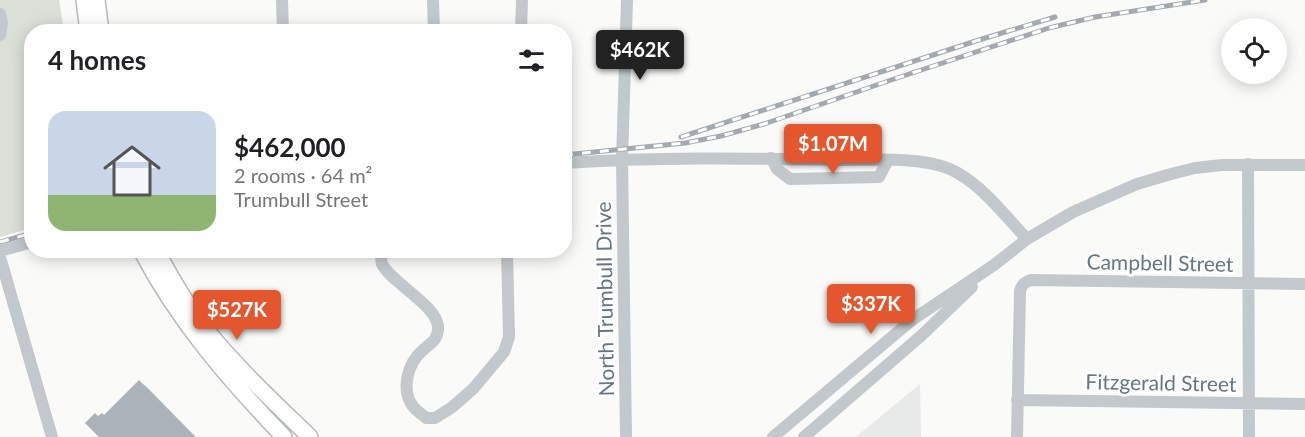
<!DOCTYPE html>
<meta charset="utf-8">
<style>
:root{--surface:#fff;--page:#f2f2f2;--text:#202124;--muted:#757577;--accent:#e4572e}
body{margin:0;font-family:Lato,sans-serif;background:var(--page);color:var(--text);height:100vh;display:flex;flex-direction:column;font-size:22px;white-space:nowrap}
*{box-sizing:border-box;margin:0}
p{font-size:20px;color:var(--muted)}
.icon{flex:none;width:33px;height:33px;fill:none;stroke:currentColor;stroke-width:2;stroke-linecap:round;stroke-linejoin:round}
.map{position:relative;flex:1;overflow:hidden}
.panel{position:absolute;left:24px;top:24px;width:548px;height:234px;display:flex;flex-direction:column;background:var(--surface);border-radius:24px;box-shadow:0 3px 15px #0003}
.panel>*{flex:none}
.tools{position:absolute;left:1221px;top:18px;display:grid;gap:12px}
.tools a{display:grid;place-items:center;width:66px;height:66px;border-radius:50%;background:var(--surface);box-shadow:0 3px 15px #0003;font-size:30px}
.price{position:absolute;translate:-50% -51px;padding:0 14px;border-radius:6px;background:var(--accent);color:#fff;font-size:20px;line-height:39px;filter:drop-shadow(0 2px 3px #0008)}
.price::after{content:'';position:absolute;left:50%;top:36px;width:18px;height:14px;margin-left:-9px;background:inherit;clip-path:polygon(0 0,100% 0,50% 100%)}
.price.on{background:#222;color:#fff}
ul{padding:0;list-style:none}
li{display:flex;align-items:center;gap:18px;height:150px;padding:0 24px}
li span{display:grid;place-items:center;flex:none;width:168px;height:120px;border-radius:18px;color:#555}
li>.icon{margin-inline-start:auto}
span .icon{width:72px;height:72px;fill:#fffc;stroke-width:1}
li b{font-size:26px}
h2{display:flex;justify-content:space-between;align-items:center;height:72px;padding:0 24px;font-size:26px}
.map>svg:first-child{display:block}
</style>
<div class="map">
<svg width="1305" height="437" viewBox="0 0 1305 437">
<rect width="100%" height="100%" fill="#fafaf8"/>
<path fill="#e8e9e9" d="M920,384L921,437H856Z"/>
<path fill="#dadfd7" d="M0,0H59L64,31L32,32L31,228L0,237Z"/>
<path fill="#0003" d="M139,382L146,386L196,437H101L105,416Z"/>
<path fill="#aab3b9" d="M139,380L195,437H99L85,423L95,413L98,416L102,413L104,415Z"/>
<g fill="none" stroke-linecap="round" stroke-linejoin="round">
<defs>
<path id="major" d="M84,0L88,32
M97,0L101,32
M141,250C178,321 229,380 284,437
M156,250C171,277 186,304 205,328C236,367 274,402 310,437"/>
</defs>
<use href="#major" stroke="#b5babe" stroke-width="18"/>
<path stroke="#c3c8cc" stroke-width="12" d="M282,0L283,32
M433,0L434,32
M0,14L2,23L0,35
M521,32L522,0
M771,158L777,169L790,179L879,177L888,160
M564,163C655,157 746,158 837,160C870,160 920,156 950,169C981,183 1004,215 1027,239
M1248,164L1249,437
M381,250C381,254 381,261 382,264C392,284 441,307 438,330C437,341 429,344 422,351C408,363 401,389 412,405C415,410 422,414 426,418H435L451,408L473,389L504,352L509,337L507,250
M0,251L32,242
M0,257L52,437
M1017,400L1305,404
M626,437L622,160L627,0
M773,437L912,320L994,265L1027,239L1073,212L1137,184L1171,174L1195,168L1222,165H1305
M804,437L922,335L972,287
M1017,437L1020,291C1022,284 1025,282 1031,280L1305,284"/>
<use href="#major" stroke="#fff" stroke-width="15"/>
<defs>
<path id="rail" d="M681,137L982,39L1055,17
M564,155L685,143L721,136L764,124L894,79L1049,28L1095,17L1205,0
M0,242L32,233"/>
</defs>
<use href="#rail" stroke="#a2aab0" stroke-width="5"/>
<use href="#rail" stroke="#fff" stroke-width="3" stroke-dasharray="9" stroke-linecap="butt"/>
</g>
<g text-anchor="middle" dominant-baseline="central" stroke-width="6" stroke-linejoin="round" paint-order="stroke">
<g font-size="21" fill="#657683" stroke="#fff">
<text transform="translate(1160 262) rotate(1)">Campbell Street</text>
<text transform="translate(604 299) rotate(-91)">North Trumbull Drive</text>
<text transform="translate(1161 382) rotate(1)">Fitzgerald Street</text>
</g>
</g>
</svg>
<div class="tools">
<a><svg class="icon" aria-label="locate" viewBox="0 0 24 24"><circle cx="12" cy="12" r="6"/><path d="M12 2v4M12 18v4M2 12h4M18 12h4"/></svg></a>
</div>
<b class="price on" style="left:640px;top:81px">$462K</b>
<b class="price" style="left:833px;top:175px">$1.07M</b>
<b class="price" style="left:871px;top:335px">$337K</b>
<b class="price" style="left:237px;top:341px">$527K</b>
<section class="panel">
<h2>4 homes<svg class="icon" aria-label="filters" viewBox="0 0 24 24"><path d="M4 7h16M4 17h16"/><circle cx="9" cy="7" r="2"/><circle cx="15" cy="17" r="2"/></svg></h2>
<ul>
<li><span style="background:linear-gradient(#c9d6e8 70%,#8fb573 0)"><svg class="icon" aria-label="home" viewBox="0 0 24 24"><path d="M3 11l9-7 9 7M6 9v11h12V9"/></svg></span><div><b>$462,000</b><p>2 rooms · 64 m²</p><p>Trumbull Street</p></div></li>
</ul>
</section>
</div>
